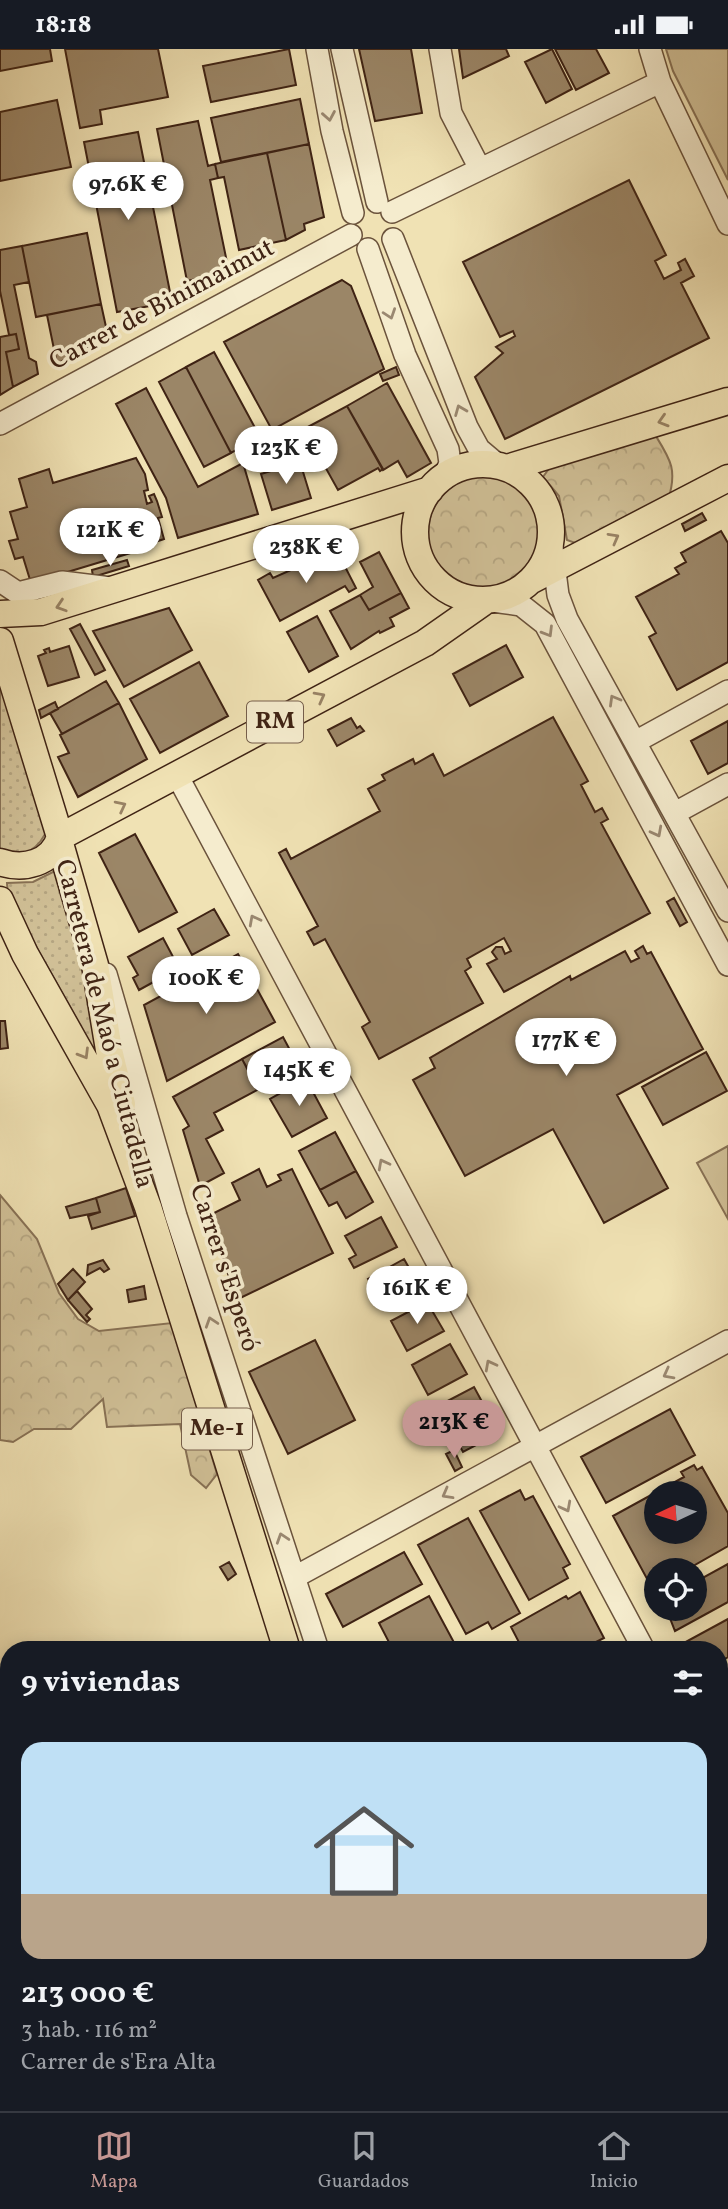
<!DOCTYPE html>
<html lang="es">
<meta charset="utf-8">
<style>
:root{--surface:#171b24;--page:#242831;--text:#f1f3f6;--muted:#9ea1a6;--line:#363941;--accent:#c59692}
body{margin:0;font-family:Vollkorn,serif;background:var(--page);color:var(--text);height:100vh;display:flex;flex-direction:column;font-size:26px;white-space:nowrap}
*{box-sizing:border-box;margin:0}
p{font-size:23px;color:var(--muted)}
.icon{flex:none;width:38px;height:38px;fill:none;stroke:currentColor;stroke-width:2;stroke-linecap:round;stroke-linejoin:round}
.map{position:relative;flex:1;overflow:hidden}
.drawer{position:absolute;left:0px;top:1592px;width:728px;height:471px;display:flex;flex-direction:column;background:var(--surface);border-radius:28px 28px 0 0;box-shadow:0 4px 18px #0003}
.drawer>*{flex:none}
.needle{width:46px;rotate:266deg}
.fabs{position:absolute;left:644px;top:1432px;display:grid;gap:14px}
.fabs a{display:grid;place-items:center;width:63px;height:63px;border-radius:50%;background:var(--surface);box-shadow:0 4px 18px #0003;font-size:35px}
.price{position:absolute;translate:-50% -60px;padding:0 16px;border-radius:24px;background:#fff;color:#222;font-size:23px;line-height:46px;filter:drop-shadow(0 2px 4px #0008)}
.price::after{content:'';position:absolute;left:50%;top:42px;width:21px;height:16px;margin-left:-10px;background:inherit;clip-path:polygon(0 0,100% 0,50% 100%)}
.price.active{background:var(--accent);color:#111}
ul{padding:0;list-style:none}
li{display:grid;align-content:center;gap:14px;height:371px;padding:0 21px}
li span{display:grid;place-items:center;height:217px;border-radius:21px;color:#555}
li>.icon{margin-inline-start:auto}
span .icon{width:126px;height:126px;fill:#fffc;stroke-width:1}
li b{font-size:30px}
h2{display:flex;justify-content:space-between;align-items:center;height:84px;padding:0 21px;font-size:30px}
.status{display:flex;justify-content:space-between;align-items:center;height:49px;padding:0 35px;background:var(--surface);direction:ltr}
.status svg{height:19px;fill:currentColor}
.tab-bar{display:flex;justify-content:space-around;align-items:center;height:98px;border-top:2px solid var(--line);background:var(--surface);font-size:19px;color:var(--muted)}
.tab-bar a{display:grid;justify-items:center;gap:4px}
.tab-bar .active{color:var(--accent)}
.map>svg:first-child{display:block}
</style>
<div class="status"><b>18:18</b><svg viewBox="0 0 49 12"><path d="M0 12V9h3v3zM5 12V6h3v6zM10 12V3h3v9zM15 12V0h3v12zM26 1h20v11H26zM47 4h2v5h-2z"/></svg></div>
<div class="map">
<svg width="728" height="2062" viewBox="0 0 728 2062">
<defs>
<pattern id="grass-dots" width="8" height="8" patternUnits="userSpaceOnUse" patternTransform="scale(1.75)"><rect width="8" height="8" fill="#d2c299"/><path d="M2 2h.1M6 6h.1" fill="none" stroke="#b5a683" stroke-width="1.8" stroke-linecap="round"/></pattern>
<pattern id="forest-crowns" width="20" height="18" patternUnits="userSpaceOnUse" patternTransform="scale(1.75)"><rect width="20" height="18" fill="#d2c299"/><path d="M2 6a3 3 0 1 1 6 0M12 15a3 3 0 1 1 6 0" fill="none" stroke="#b5a683"/></pattern>
</defs>
<rect width="100%" height="100%" fill="#f0e2b4"/>
<filter id="stains"><feTurbulence type="fractalNoise" baseFrequency=".00286" numOctaves="4"/><feColorMatrix values="0 0 0 0 .2 0 0 0 0 .09 0 0 0 0 .02 0 0 0 .5 -.17"/></filter>
<radialGradient id="worn" r=".72"><stop offset=".6" stop-color="#630" stop-opacity="0"/><stop offset="1" stop-color="#630" stop-opacity=".3"/></radialGradient>
<path fill="url(#grass-dots)" stroke="#887256" stroke-width="2" d="M0,621L48,778C41,798 21,815 0,800Z
M59,820L72,861L100,1012L8,847L7,834L33,833Z"/>
<path fill="url(#forest-crowns)" stroke="#887256" stroke-width="2" d="M654,384C670,410 678,420 668,451L578,495L567,491L559,447L543,428L553,414Z
M428 484a57 57 0 1 1 114 0a57 57 0 1 1-114 0Z
M0,1146L37,1190L59,1244L78,1270L99,1282L172,1274L217,1425L206,1439L191,1426L180,1375L107,1378L103,1350L71,1380H34L13,1393L0,1391Z"/>
<path fill="#d2c299" stroke="#887256" stroke-width="2" d="M666,0H728V131L673,22Z
M728,1097V1170L697,1114Z"/>
<path fill="#9b8667" stroke="#3f2314" stroke-width="2" fill-rule="evenodd" d="M0,0H50L52,12L0,22Z
M65,0H158L168,48L100,61L102,75L80,79Z
M289,0L296,36L211,53L203,17Z
M359,0H411L422,64L375,72Z
M459,0H506L509,7L463,29Z
M552,0L572,40L546,54L525,13Z
M555,0H596L609,24L576,41Z
M300,50L309,95L221,113L211,69Z
M57,51L71,118L0,132V63Z
M198,72L208,117L215,115L218,129L210,131L229,223L187,232L157,80Z
M138,83L172,253L117,263L84,93Z
M309,95L324,168L304,175L305,181L286,191L267,104Z
M267,104L286,191L239,201L224,128L218,129L215,115Z
M629,131L666,206L655,212L664,230L681,221L678,214L685,210L694,227L681,234L709,289L505,390L475,328L503,304L496,298L515,287L513,282L500,288L463,213Z
M87,184L101,255L36,268L22,197Z
M22,197L29,233L14,236L29,309L36,313L38,325L13,338L6,303L19,300L16,285L9,286L0,242V201Z
M342,231L351,237L384,320L272,381L224,293Z
M101,255L108,287L57,315L47,266Z
M16,285L19,300L6,303L13,338L0,346V288Z
M214,303L260,388L231,404L186,318Z
M186,318L231,404L204,418L159,333Z
M396,318L399,326L383,332L380,325Z
M387,334L431,414L407,428L398,412L383,421L347,357Z
M146,339L198,438L243,414L258,465L178,489L166,449L116,355Z
M347,357L383,420L380,422L378,419L338,441L304,380Z
M136,409L145,425L148,441L144,442L147,455L152,453L149,447L154,445L157,452L162,468L158,469L164,490L146,496L147,499L31,534L23,508L15,510L9,492L18,490L10,463L27,458L19,430L49,420L53,434Z
M300,413L311,449L272,461L261,425Z
M702,464L706,471L685,482L682,475Z
M721,482L728,494V613L677,641L649,588L656,584L636,548L679,525L675,519L686,513L681,504Z
M379,503L401,544L369,561L360,546L373,538L360,513Z
M338,504L356,539L349,543L345,537L280,572L258,531L270,524L273,529L311,512L313,517Z
M127,511L129,517L93,528L92,521Z
M401,544L409,559L390,569L394,577L380,584L379,582L351,600L330,562L360,546L369,561Z
M169,559L192,601L124,638L93,582Z
M317,567L338,607L309,623L287,583Z
M80,575L105,621L95,626L70,580Z
M506,596L523,628L470,657L453,625Z
M69,597L79,628L48,637L38,607L46,604L44,601L49,599L50,603Z
M199,613L228,667L160,704L130,650Z
M106,632L119,654L62,685L50,664Z
M55,653L58,660L41,669L39,661Z
M119,654L147,710L78,748L58,708L69,704L60,686Z
M553,668L588,732L581,736L595,763L602,759L608,770L601,774L650,864L504,943L487,915L497,910L492,903L496,898H502L505,905L511,902L504,889L467,910L471,918L465,922L483,954L379,1010L362,978L370,973L325,890L314,896L307,883L318,877L279,804L286,800L291,810L380,762L368,740L385,731L382,726L413,710L415,715L433,705L444,727Z
M351,669L357,679L360,677L364,682L337,697L328,681Z
M728,672V714L708,725L691,692Z
M135,785L177,863L139,883L99,804Z
M674,849L687,873L680,877L667,853Z
M214,860L229,886L192,906L178,880Z
M163,889L179,919L139,941L133,929L138,926L128,908Z
M643,897L647,905L651,903L703,1000L617,1046L668,1139L604,1174L553,1080L465,1127L413,1031L435,1019L430,1009L570,927L571,931L625,902L631,913L639,909L635,902Z
M238,905L275,973L167,1032L144,956Z
M0,972H5L8,999L0,1000Z
M283,988L299,1018L263,1038L257,1026L252,1029L242,1010Z
M706,1003L727,1042L663,1076L642,1038Z
M242,1010L259,1040L214,1064L223,1081L206,1090L224,1124L200,1137L183,1081L189,1077L173,1048Z
M306,1030L327,1069L292,1088L270,1050Z
M335,1083L356,1122L320,1141L299,1102Z
M259,1120L267,1138L281,1131L278,1126L292,1120L333,1204L236,1251L210,1166L240,1151L232,1134Z
M356,1122L373,1153L346,1169L337,1153L329,1157L320,1141Z
M126,1139L135,1167L92,1180L88,1167L100,1163L96,1149Z
M96,1149L100,1163L70,1169L66,1158Z
M381,1168L397,1198L354,1219L349,1210L356,1206L345,1187Z
M404,1210L421,1240L384,1260L368,1230Z
M103,1211L109,1220L104,1223L100,1219L87,1226L88,1216Z
M73,1220L85,1233L68,1251L58,1235Z
M144,1237L146,1250L129,1253L127,1241Z
M77,1242L92,1260L86,1266L90,1270L87,1273L68,1251Z
M427,1253L444,1282L407,1302L391,1272Z
M315,1291L355,1371L288,1405L249,1323Z
M450,1295L467,1325L428,1346L412,1316Z
M474,1338L499,1384L463,1403L438,1357Z
M670,1360L695,1406L606,1454L581,1408Z
M454,1401L462,1418L455,1422L446,1405Z
M694,1416L697,1421L702,1418L728,1464V1497L686,1521H656V1537L652,1539L613,1467L684,1428L681,1423ZM656,1444H695V1482H656Z
M520,1441L525,1451L533,1447L570,1515L563,1519L568,1529L529,1551L480,1462Z
M468,1469L520,1564L492,1580L488,1573L466,1585L418,1496Z
M404,1503L422,1535L343,1578L326,1545Z
M229,1513L236,1525L228,1531L220,1518Z
M728,1515V1553L675,1582L666,1559H695V1533Z
M580,1543L604,1589L588,1597L590,1601H523L511,1578L566,1547L568,1550Z
M429,1547L458,1601H393L379,1574Z
M728,1570V1608L719,1613V1601H685L682,1595Z
M728,1624V1680L719,1664V1629Z
M719,1796L728,1812V1877L719,1882Z
M728,1894V2062H724L719,2053V1989L726,1985L719,1972V1899Z"/>
<g fill="none" stroke-linecap="round" stroke-linejoin="round">
<defs>
<path id="minor" d="M317,0L332,82L353,164
M342,0L377,153
M440,0L451,64L480,120
M650,0L660,33L728,175
M392,163L660,33
M393,190L467,378L479,400L498,416
M368,200L405,306L448,400L450,414L445,426
M0,375L351,186
M551,491L558,546L567,570L728,862
M0,532L18,544L62,533L111,539
M492,552L521,556L545,575L728,916
M637,692L728,642
M178,728L644,1601
M675,764L728,735
M106,925L176,1167L318,1601
M295,1528L728,1292
M719,1742L728,1758
M0,2046H9
M110,2054L155,2062
M465,2054L471,2062
M163,2062L186,2055L199,2062"/>
<path id="major" d="M415 483a68 68 0 1 1 136 0a68 68 0 1 1-136 0Z
M507,419L728,352
M532,531L728,429
M0,565L41,563L430,441
M0,592L60,788C52,815 23,821 0,813
M60,788L425,594L485,552
M59,791L95,916L109,1001L122,1055
M0,851L25,905L110,1056L148,1158L287,1601
M414,2054L415,2062"/>
</defs>
<use href="#minor" stroke="#6b533c" stroke-width="24"/>
<use href="#major" stroke="#3f2314" stroke-width="29"/>
<use href="#minor" stroke="#f5ecce" stroke-width="21"/>
<use href="#major" stroke="#f0e2b4" stroke-width="26"/>
</g>
<defs><path id="oneway-chevron" d="M-2-3.5L2.5 0L-2 3.5" fill="none" stroke-width="1.6" stroke-linecap="round" stroke-linejoin="round" transform="scale(1.75)"/></defs>
<g stroke="#9a8871">
<use href="#oneway-chevron" transform="translate(329 67) rotate(80)"/>
<use href="#oneway-chevron" transform="translate(390 265) rotate(71)"/>
<use href="#oneway-chevron" transform="translate(460 361) rotate(-112)"/>
<use href="#oneway-chevron" transform="translate(548 583) rotate(59)"/>
<use href="#oneway-chevron" transform="translate(614 651) rotate(-120)"/>
<use href="#oneway-chevron" transform="translate(657 783) rotate(62)"/>
<use href="#oneway-chevron" transform="translate(254 871) rotate(-118)"/>
<use href="#oneway-chevron" transform="translate(383 1115) rotate(-118)"/>
<use href="#oneway-chevron" transform="translate(211 1273) rotate(-108)"/>
<use href="#oneway-chevron" transform="translate(490 1316) rotate(-118)"/>
<use href="#oneway-chevron" transform="translate(668 1325) rotate(152)"/>
<use href="#oneway-chevron" transform="translate(447 1445) rotate(151)"/>
<use href="#oneway-chevron" transform="translate(566 1458) rotate(62)"/>
<use href="#oneway-chevron" transform="translate(282 1489) rotate(-108)"/>
</g>
<g stroke="#988264">
<use href="#oneway-chevron" transform="translate(663 372) rotate(163)"/>
<use href="#oneway-chevron" transform="translate(614 489) rotate(-29)"/>
<use href="#oneway-chevron" transform="translate(61 557) rotate(162)"/>
<use href="#oneway-chevron" transform="translate(320 648) rotate(-28)"/>
<use href="#oneway-chevron" transform="translate(121 757) rotate(-27)"/>
<use href="#oneway-chevron" transform="translate(84 1005) rotate(59)"/>
</g>
<g text-anchor="middle" dominant-baseline="central" stroke-width="7" stroke-linejoin="round" paint-order="stroke">
<g fill="#f5ecce" stroke="#765f4c" stroke-width="2">
<rect x="247" y="652.5" width="56" height="41" rx="5"/>
<rect x="182" y="1359.5" width="70" height="41" rx="5"/>
</g>
<g font-size="24" font-weight="bold" fill="#3f2314">
<text x="275" y="673">RM</text>
<text x="217" y="1380">Me-1</text>
</g>
<g font-size="26" fill="#3f2314" stroke="#f5ecce">
<text transform="translate(162 256) rotate(-28)">Carrer de Binimaimut</text>
<text transform="translate(104 975) rotate(76)">Carretera de Maó a Ciutadella</text>
<text transform="translate(224 1219) rotate(72)">Carrer s'Esperó</text>
</g>
</g>
<rect width="100%" height="100%" filter="url(#stains)"/>
<rect width="100%" height="100%" fill="url(#worn)"/>
</svg>
<div class="fabs">
<a><svg class="needle" viewBox="-14 -14 28 28"><path d="M0-13l5 13h-10z" fill="#e53935"/><path d="M0 13l5-13h-10z" fill="#9ea1a6"/></svg></a>
<a><svg class="icon" aria-label="locate" viewBox="0 0 24 24"><circle cx="12" cy="12" r="6"/><path d="M12 2v4M12 18v4M2 12h4M18 12h4"/></svg></a>
</div>
<b class="price" style="left:128px;top:173px">97.6K €</b>
<b class="price" style="left:286px;top:437px">123K €</b>
<b class="price" style="left:110px;top:519px">121K €</b>
<b class="price" style="left:306px;top:536px">238K €</b>
<b class="price" style="left:206px;top:967px">100K €</b>
<b class="price" style="left:566px;top:1029px">177K €</b>
<b class="price" style="left:299px;top:1059px">145K €</b>
<b class="price" style="left:417px;top:1277px">161K €</b>
<b class="price active" style="left:454px;top:1411px">213K €</b>
<section class="drawer">
<h2>9 viviendas<svg class="icon" aria-label="filters" viewBox="0 0 24 24"><path d="M4 7h16M4 17h16"/><circle cx="9" cy="7" r="2"/><circle cx="15" cy="17" r="2"/></svg></h2>
<ul>
<li><span style="background:linear-gradient(#bfe0f5 70%,#b9a48a 0)"><svg class="icon" aria-label="home" viewBox="0 0 24 24"><path d="M3 11l9-7 9 7M6 9v11h12V9"/></svg></span><div><b>213 000 €</b><p>3 hab. · 116 m²</p><p>Carrer de s'Era Alta</p></div></li>
</ul>
</section>
</div>
<nav class="tab-bar">
<a class="active"><svg class="icon" aria-label="map" viewBox="0 0 24 24"><path d="M3 6l6-2 6 2 6-2v14l-6 2-6-2-6 2zM9 4v14M15 6v14"/></svg>Mapa</a>
<a><svg class="icon" aria-label="saved" viewBox="0 0 24 24"><path d="M7 4h10v16l-5-4-5 4z"/></svg>Guardados</a>
<a><svg class="icon" aria-label="home" viewBox="0 0 24 24"><path d="M3 11l9-7 9 7M6 9v11h12V9"/></svg>Inicio</a>
</nav>
